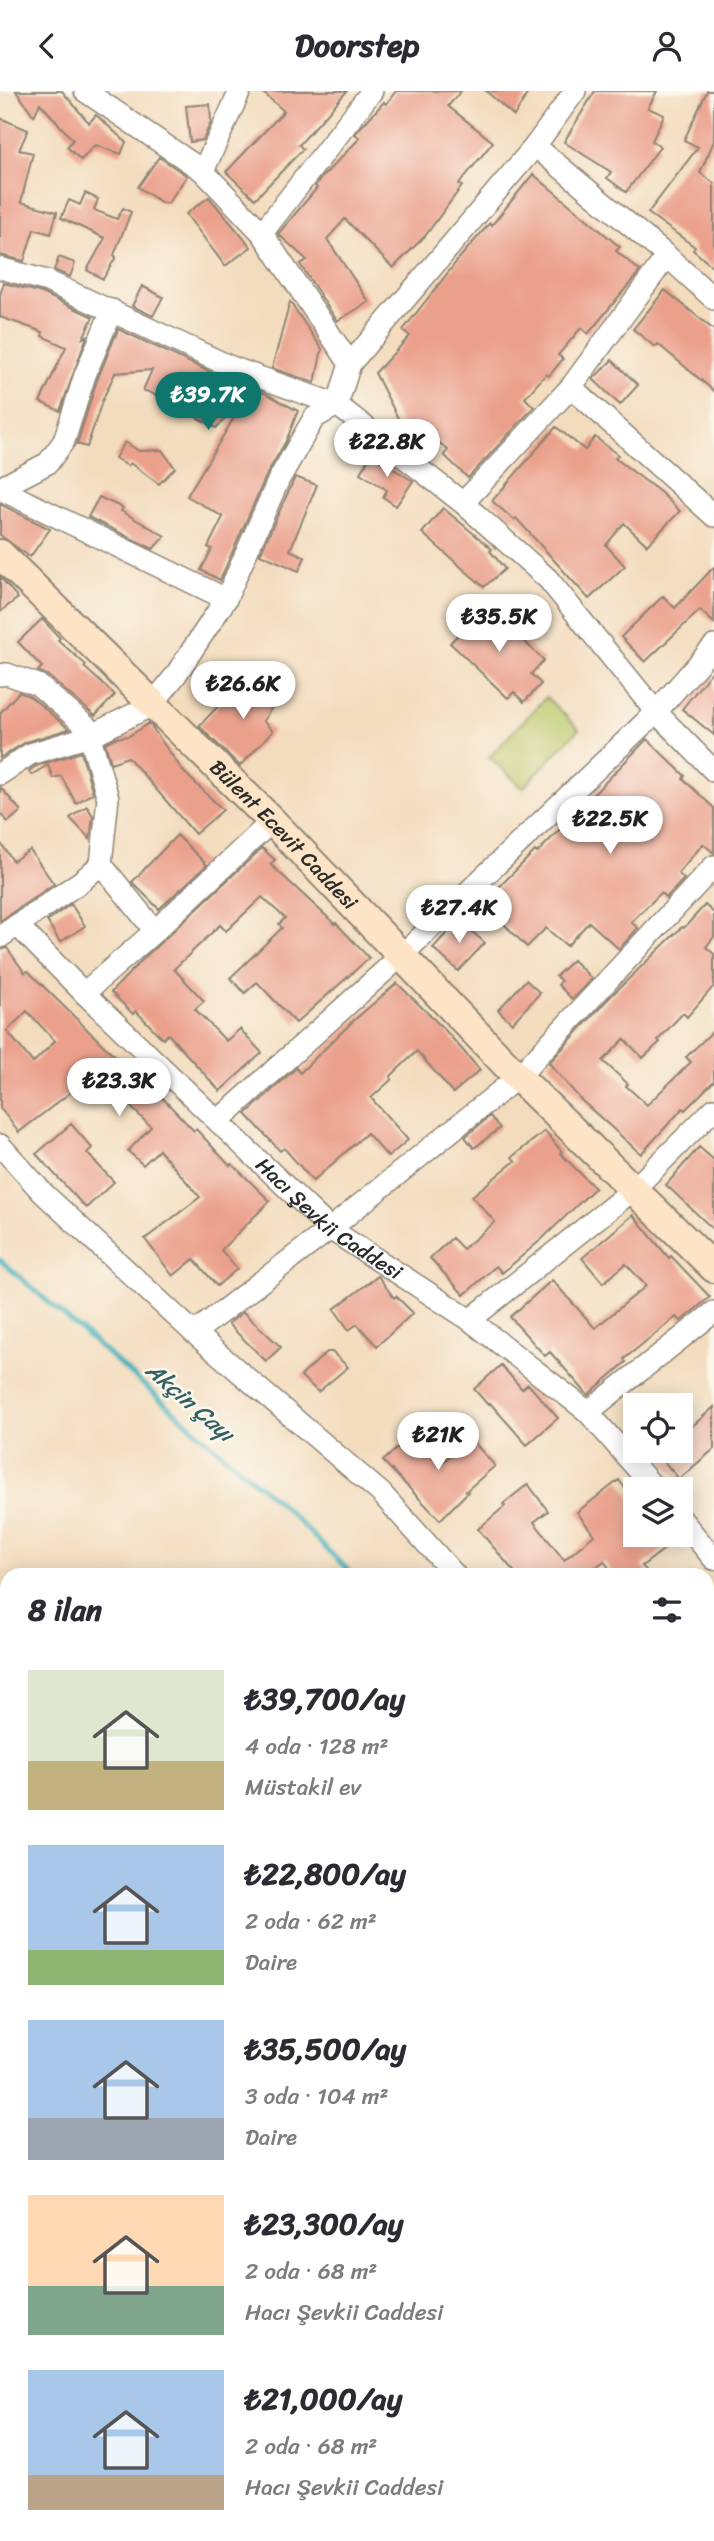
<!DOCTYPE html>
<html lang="tr">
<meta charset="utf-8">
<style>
:root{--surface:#fff;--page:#f7f7f7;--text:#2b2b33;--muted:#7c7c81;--accent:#0f766e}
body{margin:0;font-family:Sriracha,sans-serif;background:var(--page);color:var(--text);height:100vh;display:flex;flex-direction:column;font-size:26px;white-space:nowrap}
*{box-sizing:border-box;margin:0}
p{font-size:23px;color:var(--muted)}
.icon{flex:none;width:38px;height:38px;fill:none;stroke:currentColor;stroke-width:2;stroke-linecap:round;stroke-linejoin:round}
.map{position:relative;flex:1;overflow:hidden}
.drawer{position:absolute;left:0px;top:1477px;width:714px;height:973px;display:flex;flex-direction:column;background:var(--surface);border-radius:21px 21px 0 0;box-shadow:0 4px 18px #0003}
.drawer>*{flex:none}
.tools{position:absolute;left:623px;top:1302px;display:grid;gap:14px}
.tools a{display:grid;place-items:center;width:70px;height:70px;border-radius:0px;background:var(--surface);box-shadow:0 4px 18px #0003;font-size:35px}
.price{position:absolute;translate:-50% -60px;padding:0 16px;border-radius:24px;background:#fff;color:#222;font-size:23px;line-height:46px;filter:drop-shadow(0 2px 4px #0008)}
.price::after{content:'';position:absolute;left:50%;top:42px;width:21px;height:16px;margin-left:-10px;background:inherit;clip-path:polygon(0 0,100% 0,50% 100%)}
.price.current{background:var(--accent);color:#fff}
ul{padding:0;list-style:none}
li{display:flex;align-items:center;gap:21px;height:175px;padding:0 28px}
li span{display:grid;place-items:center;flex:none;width:196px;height:140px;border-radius:0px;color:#555}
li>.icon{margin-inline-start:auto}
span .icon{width:84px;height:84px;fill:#fffc;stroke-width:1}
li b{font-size:30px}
h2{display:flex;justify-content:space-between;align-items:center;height:84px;padding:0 28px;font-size:30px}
header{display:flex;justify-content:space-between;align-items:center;height:91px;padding:0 28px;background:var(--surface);font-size:32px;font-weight:800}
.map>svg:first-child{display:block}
</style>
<header><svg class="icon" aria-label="back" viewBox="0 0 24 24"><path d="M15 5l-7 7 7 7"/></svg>Doorstep<svg class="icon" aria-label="person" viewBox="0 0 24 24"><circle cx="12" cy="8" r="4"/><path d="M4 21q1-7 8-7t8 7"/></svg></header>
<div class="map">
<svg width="714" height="2450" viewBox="0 0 714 2450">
<rect width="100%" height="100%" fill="#fbf7ec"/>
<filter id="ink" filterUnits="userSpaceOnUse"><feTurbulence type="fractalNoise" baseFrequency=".0143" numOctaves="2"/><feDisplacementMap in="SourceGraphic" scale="14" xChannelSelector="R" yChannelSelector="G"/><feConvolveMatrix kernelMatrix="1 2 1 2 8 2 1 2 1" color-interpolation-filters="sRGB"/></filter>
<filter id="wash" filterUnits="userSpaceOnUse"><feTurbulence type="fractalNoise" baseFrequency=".00686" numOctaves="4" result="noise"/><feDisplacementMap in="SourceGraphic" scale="28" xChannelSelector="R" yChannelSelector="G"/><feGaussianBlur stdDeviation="1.57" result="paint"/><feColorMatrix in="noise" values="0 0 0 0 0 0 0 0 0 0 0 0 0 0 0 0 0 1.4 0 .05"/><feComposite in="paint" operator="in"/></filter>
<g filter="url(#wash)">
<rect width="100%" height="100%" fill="#f3dcbd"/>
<path fill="#bac769" stroke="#72794a" stroke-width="2" d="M546,606L579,638L523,697L489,666Z"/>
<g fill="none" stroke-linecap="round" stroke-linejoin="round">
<path stroke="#3eafb8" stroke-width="5" d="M0,1169L285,1417L353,1484
M707,2115L714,2130"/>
</g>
<g id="blocks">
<path fill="#eba08c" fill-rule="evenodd" d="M16,0H62L89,32L96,24L126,51L121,63L95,54L81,69L67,56L73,49L40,12L34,25Z
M261,0H347L299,54L303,58L255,108L226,81L284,20Z
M396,0H461L448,15L493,51L459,93L462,95L425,145L393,177L345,128L327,148L369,211L337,230L300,173L307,169L278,143L317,97L315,95L322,86L360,47L355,43L360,37L384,11L386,13Z
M486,0H529L514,25Z
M595,0H657L648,17L664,24L652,50L660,56L626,101L607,87L611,81L564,51Z
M707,0H714V50L700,82L714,92V177L693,159L695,156L648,122L698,56L684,49Z
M210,13L211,31L203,49L190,51L186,15Z
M0,27L28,39L19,59L33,62L21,111L57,121L51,143L34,138L24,170L0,164Z
M159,66L187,85L168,112H162L138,96Z
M533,83L620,156L616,160L640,180L588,243L581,237L558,264L563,268L549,285L546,283L525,307L534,316L468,387L444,364L448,359L415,332L405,341L375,282L410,245L403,239L461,165L490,132L492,134Z
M85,102L98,108L94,119L117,128L123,117L131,121L114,164L116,166L103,188L87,179L105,147L61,127L69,109L80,114Z
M209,106L251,156L225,175L186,123Z
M59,166L75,172L70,186L54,179Z
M4,192L42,202L93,226L83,247L87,245L60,320L40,311L66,256L42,245L43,241L0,226V204Z
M142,195L163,206L153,225L132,215Z
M665,199L714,239V300L658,253L655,256L633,238Z
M290,211L322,258L315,292L272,277Z
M118,238L225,288L267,303L298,320L286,350L267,383L220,489L201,479L212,458L208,456L223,426L187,405L238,320L235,318L216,337L158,305L143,299L152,279L115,282L102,310L87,356L77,353L97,289Z
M612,269L638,294L620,314L593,288Z
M556,336L585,359L595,346L618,364L615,367L660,401L680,420L647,454L624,432L606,454L625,475L589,508L516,427L514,429L492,410Z
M125,351L139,360L162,359L175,377L159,393L130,372L128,375L115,367Z
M371,364L413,390L396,415L383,406L387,399L360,382Z
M295,386L317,394L290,459L305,466L299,480L260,463Z
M99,406L123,417L121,420L165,445L153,458L88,426Z
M0,413L50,438L30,466L0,444Z
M443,417L492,458L490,460L505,478L484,496L422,442Z
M714,476V532L700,519L645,571L621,546L663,505L675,517Z
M0,486L18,507L0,521Z
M485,514L544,569L531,583L541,593L524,611L514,601L508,607L450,552Z
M42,528L60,547L58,549L86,574L84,576L115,604L95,625L47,584L38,580L42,576L18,551Z
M714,578V644L682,618Z
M258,585L282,601L263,630L273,640L240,675L199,635L232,601L241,610Z
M19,601L31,606L69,638L26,651L0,667V622Z
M149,632L183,680L223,719L195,743L128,666L111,672L105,652L115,647L129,645Z
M647,648L685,685L683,688L714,717V762L703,753L678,782L684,788L666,807L661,802L631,831L638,837L619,858L589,831L567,855L546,837L527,856L483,812L535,760L537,762Z
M81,661L93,702L76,712L61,685L53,687L48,674L31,684L29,680L36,675Z
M0,696L21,720L8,731L0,722Z
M87,715L93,725L90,748L70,727Z
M177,744L207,774L159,818L132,791Z
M0,751L13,770L30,759L54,793L0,830Z
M262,757L275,769L270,773L335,833L336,832L369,867L296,932L257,891L245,902L230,887L282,837L279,833L285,827L262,806L226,840L220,834L174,878L204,910L195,918L226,950L240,938L262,962L220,1000L168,943L163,948L136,920L133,923L111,901L145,866Z
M71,813L85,835L60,851L47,830Z
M705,814L714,822V846L706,856L714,863V895L687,926L683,922L658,949L660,951L643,967L624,948L603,970L628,993L626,995L647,1014L691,971L686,966L714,939V990L685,1019L683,1017L641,1063L581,1009L549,972L609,907L682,836L684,837Z
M459,829L485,852L458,880L433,857Z
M7,857L25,882L28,880L104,955L156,1000L194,1040L196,1038L230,1075L232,1073L270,1110L221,1159L237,1178L217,1195L194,1168L173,1185L145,1148L200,1106L159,1059L143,1074L128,1060L151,1036L124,1009L121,1012L92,985L19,1041L0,1017V859ZM27,920L55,950L33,972L7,940Z
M573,869L592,888L572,908L558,894L561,890L556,885Z
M526,889L540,902L512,932L498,919Z
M397,892L445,939L480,979L453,1002L417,960L390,986L392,988L371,1007L408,1049L388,1066L367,1042L313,1090L284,1057L280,1060L246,1023L296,977L300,982L352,931Z
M490,1025L500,1037L474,1057L465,1046Z
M71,1033L92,1057L87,1062L114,1091L86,1117L36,1063Z
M545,1040L562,1061L560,1062L595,1097L543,1147L502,1182L496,1175L464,1204L430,1167L452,1147L463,1158L495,1131L472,1105L515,1070L512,1066Z
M699,1056L714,1069V1139L666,1094Z
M633,1124L669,1167L671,1165L710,1206L681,1230L676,1226L624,1268L626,1271L588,1304L550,1261L545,1265L510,1226L552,1189L595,1237L646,1195L626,1173L603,1192L582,1167Z
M378,1185L394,1207L396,1205L413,1222L377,1255L357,1233L349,1239L334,1218Z
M243,1221L281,1256L266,1270L228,1233Z
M327,1261H332L348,1276L318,1301L301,1285Z
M501,1274L522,1298L528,1293L558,1327L527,1354L490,1312L488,1314L474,1298Z
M714,1316V1358L679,1388L655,1360H681V1345Z
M416,1340L444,1370L470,1347L495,1375L466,1400L468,1401L440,1429L383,1370Z
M619,1389L635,1411V1444H677L679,1447L642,1475L650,1484H614L604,1470L586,1484H517L478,1438L505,1415L503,1413L528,1393L548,1420L534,1431L564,1469L594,1444L577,1421Z"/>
</g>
</g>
<g filter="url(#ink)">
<use href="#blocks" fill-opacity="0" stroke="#8f8474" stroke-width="2"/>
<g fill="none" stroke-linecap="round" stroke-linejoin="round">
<defs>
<g id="street">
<path d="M85,0L203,80"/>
<path d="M240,0L203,80L262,142L350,273"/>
<path d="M535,55L667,165L714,208"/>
<path d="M262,142L372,0"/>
<path d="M0,177L47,190L231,276L337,314L463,412L548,488L656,621L714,680"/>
<path d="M571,296L714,425"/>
<path d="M0,397L48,372L64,350L85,284L112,219"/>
<path d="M0,398L226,508"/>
<path d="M463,412L571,296L667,165"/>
<path d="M0,584L7,583L38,594L87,636L108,707L101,773L83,789L0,846"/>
<path d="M0,683L30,663L90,645L152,614L175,585L226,508L279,388L314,327L337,314L350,273L535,55L575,0"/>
<path d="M101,773L155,840"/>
<path id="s1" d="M17,834L84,902L330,1138L470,1229L588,1321L655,1398"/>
<path d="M84,902L155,840L272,730"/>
<path d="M218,1030L401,865L656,621L714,555"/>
<path d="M0,1054L42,1101L194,1242L381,1402L455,1484"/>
<path d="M470,1229L634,1098L714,1018"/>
<path d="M194,1242L330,1138L518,986L714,775"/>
<path d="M588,1321L714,1221"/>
<path d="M681,1428L714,1468"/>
<path d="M707,1653L714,1649"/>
<path d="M707,1884L714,1896"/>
<path d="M0,2321L7,2320"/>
</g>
<g id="secondary">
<path id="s2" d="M0,463L272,730L518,986L714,1177"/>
</g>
</defs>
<use href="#street" stroke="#8f8474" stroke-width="24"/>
<use href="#secondary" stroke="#8f8474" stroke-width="32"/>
<use href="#street" stroke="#fff" stroke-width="21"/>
<use href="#secondary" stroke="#fee4c6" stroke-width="28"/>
</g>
</g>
<g text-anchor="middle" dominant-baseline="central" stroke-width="5" stroke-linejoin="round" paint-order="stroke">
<g font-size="21" fill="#2b2b2b" stroke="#fbf7ec">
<text stroke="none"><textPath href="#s2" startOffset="399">Bülent Ecevit Caddesi</textPath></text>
<text stroke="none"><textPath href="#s1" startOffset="429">Hacı Şevkii Caddesi</textPath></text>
</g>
<g font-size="23" font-style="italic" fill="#336063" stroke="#fbf7ec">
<text transform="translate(190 1311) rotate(41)">Akçin Çayı</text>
</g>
</g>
</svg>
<div class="tools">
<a><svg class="icon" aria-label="locate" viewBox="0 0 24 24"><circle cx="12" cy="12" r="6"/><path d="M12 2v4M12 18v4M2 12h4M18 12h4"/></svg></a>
<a><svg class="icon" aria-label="layers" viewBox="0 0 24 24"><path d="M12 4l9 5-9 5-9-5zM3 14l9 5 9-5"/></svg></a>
</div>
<b class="price current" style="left:208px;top:341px">₺39.7K</b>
<b class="price" style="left:387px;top:388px">₺22.8K</b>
<b class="price" style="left:499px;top:563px">₺35.5K</b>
<b class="price" style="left:243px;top:630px">₺26.6K</b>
<b class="price" style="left:610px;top:765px">₺22.5K</b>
<b class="price" style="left:459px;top:854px">₺27.4K</b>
<b class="price" style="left:119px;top:1027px">₺23.3K</b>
<b class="price" style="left:438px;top:1381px">₺21K</b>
<section class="drawer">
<h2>8 ilan<svg class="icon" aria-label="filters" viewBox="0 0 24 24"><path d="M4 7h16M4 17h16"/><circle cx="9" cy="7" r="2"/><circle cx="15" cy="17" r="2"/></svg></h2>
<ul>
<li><span style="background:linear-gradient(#dfe7d0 65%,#c2b280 0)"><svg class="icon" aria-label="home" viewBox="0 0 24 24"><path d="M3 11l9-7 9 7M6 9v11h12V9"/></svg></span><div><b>₺39,700/ay</b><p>4 oda · 128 m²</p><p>Müstakil ev</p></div></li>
<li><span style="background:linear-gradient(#a9c7e8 75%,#8fb573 0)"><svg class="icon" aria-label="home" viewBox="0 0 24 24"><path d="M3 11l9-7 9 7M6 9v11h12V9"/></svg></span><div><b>₺22,800/ay</b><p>2 oda · 62 m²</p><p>Daire</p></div></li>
<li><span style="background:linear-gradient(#a9c7e8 70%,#9aa5b1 0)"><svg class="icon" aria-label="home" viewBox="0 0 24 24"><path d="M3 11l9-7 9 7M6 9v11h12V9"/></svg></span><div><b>₺35,500/ay</b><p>3 oda · 104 m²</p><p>Daire</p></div></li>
<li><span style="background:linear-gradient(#ffd9b3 65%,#7fa58c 0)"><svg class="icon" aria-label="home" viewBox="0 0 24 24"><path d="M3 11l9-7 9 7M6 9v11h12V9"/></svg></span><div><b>₺23,300/ay</b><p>2 oda · 68 m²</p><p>Hacı Şevkii Caddesi</p></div></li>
<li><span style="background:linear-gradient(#a9c7e8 75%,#b9a48a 0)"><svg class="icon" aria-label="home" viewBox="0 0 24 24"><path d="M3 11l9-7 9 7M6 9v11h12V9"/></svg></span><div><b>₺21,000/ay</b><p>2 oda · 68 m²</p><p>Hacı Şevkii Caddesi</p></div></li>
</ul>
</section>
</div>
